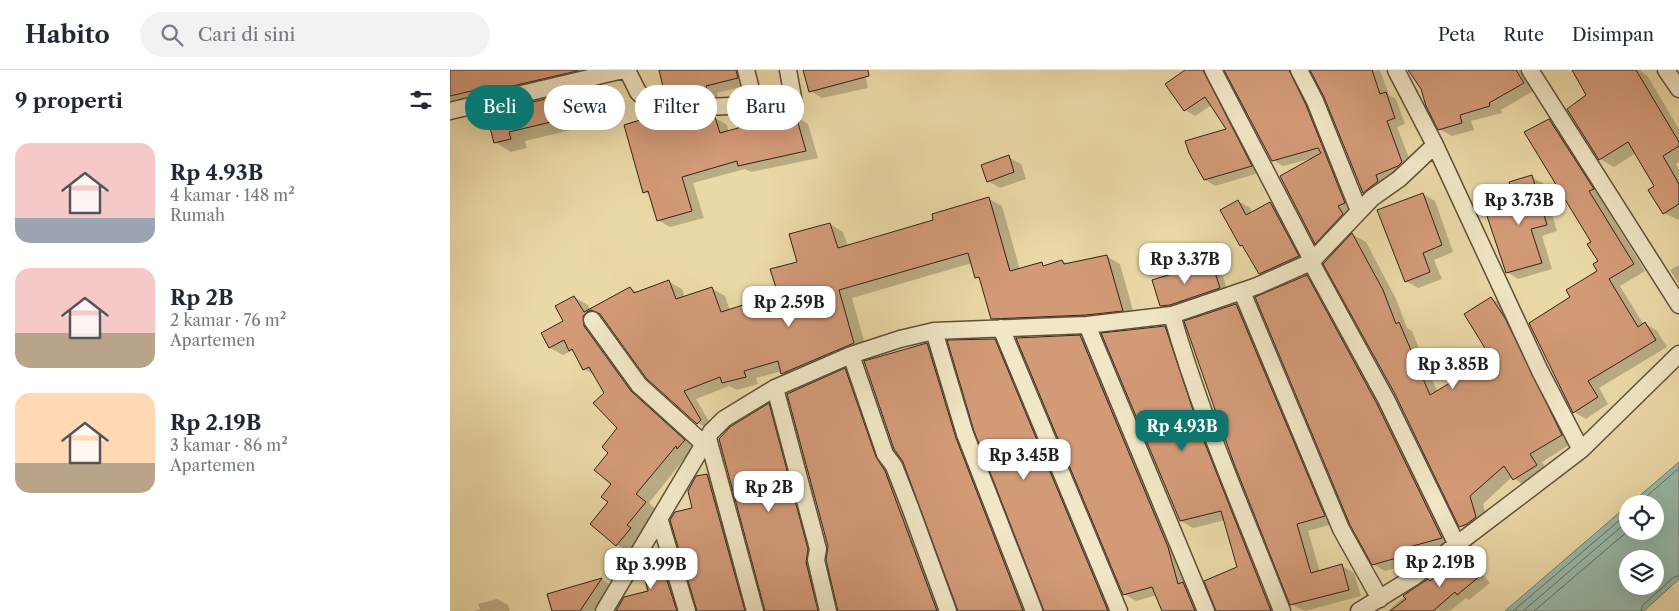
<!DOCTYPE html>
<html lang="id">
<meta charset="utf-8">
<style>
:root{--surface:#fff;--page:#f2f2f3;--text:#1f2937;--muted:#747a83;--line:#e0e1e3;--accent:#0f766e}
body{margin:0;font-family:"Libre Caslon Text",serif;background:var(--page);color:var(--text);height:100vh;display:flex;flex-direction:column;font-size:19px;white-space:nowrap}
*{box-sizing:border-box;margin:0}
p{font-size:16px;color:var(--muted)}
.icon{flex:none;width:28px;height:28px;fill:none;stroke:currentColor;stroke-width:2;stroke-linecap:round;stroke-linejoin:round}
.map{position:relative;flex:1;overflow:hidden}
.sheet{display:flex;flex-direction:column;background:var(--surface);width:450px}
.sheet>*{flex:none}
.top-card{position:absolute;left:15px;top:15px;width:475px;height:45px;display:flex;gap:10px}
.buttons{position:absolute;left:1169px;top:425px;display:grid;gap:10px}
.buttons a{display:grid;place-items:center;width:45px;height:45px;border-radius:50%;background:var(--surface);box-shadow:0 5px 20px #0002;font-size:25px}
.price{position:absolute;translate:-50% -42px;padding:0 11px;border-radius:10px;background:#fff;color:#222;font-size:16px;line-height:32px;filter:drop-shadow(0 1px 2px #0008)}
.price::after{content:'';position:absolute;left:50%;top:30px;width:15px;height:11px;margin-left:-8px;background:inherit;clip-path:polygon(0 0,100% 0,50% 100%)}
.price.on{background:var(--accent);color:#fff}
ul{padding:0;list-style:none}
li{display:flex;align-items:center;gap:15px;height:125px;padding:0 15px}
li span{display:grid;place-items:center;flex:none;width:140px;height:100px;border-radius:15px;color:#555}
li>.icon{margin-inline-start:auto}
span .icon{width:60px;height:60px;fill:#fffc;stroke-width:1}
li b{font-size:21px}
h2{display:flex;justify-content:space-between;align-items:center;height:60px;padding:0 15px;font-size:21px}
.pill{padding:0 18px;border-radius:22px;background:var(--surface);box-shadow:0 5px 20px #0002;font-size:18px;line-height:45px}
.pill.on{background:var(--accent);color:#fff}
header{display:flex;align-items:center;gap:30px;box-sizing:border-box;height:70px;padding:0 25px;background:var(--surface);border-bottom:1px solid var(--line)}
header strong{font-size:24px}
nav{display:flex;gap:28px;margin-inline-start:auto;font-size:18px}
.search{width:350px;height:45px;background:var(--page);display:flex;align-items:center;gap:12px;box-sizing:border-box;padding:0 18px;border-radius:28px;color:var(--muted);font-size:19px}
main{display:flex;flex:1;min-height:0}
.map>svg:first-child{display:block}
</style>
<header>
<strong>Habito</strong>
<div class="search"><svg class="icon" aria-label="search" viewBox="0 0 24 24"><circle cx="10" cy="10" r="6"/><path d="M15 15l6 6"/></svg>Cari di sini</div>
<nav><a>Peta</a><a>Rute</a><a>Disimpan</a></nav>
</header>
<main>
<section class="sheet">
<h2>9 properti<svg class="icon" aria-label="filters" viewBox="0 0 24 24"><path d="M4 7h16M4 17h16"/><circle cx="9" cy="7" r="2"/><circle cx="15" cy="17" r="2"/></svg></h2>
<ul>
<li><span style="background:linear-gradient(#f6c9c9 75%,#9aa5b1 0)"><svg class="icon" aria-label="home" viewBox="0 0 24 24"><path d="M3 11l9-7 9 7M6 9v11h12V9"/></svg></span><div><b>Rp 4.93B</b><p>4 kamar · 148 m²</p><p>Rumah</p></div></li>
<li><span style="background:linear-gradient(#f6c9c9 65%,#b9a48a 0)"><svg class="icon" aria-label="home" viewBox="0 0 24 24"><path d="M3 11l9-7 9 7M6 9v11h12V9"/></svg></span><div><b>Rp 2B</b><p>2 kamar · 76 m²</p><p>Apartemen</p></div></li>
<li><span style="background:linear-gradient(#ffd9b3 70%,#b9a48a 0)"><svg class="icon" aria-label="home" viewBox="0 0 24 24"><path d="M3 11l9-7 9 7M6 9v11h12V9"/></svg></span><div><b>Rp 2.19B</b><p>3 kamar · 86 m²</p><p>Apartemen</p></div></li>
</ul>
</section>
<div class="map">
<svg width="1229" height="541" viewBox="0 0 1229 541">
<rect width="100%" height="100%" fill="#ead8a6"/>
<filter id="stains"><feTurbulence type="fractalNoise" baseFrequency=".004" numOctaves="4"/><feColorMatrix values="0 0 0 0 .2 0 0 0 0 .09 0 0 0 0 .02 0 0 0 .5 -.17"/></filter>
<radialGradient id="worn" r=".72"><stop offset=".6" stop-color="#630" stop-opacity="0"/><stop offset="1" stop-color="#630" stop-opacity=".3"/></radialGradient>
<path fill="#98b9a9" stroke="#6e7d6e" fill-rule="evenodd" d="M1229,392V509L1194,541H1055L1177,436L1178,461H1205V434H1180ZM1178,489H1205V516H1178Z"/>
<path fill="#0003" d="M0,0H157L0,36Z
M207,0H290L294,16L267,23L270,33L229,35L217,28L211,3Z
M355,0H414L418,18L372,28L360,21Z
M734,0H766L812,102L765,116L754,109L778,59L762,35L745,46L735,40Z
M776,0H853L905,139L898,142L903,151L876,179L866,173L864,88L833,96L823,90Z
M862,0H930L939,25L946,29L955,54L947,57L963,98L924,129L914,122L875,27Z
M960,0H1073L1085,20L1051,40L1052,43L1021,51L1024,60L1002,66L989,59L973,19Z
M1123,0H1190L1198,7L1229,59V92L1226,94L1229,100V150L1214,143L1206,117L1186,83L1164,97L1150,89L1138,25Z
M137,20L154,30L159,51L75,71L77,78L61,82L45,72L38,44Z
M346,47L358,54L368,88L301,102L295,99L243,113L254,148L220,157L208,150L201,125L194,122L265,48L277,55L279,62Z
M1099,50L1111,57L1154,126L1150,128L1195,201L1170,216L1194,255L1196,254L1207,261L1217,277L1149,318L1158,334L1136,349L1124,342L1122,228L1148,201L1149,192Z
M558,87L571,94L576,109L550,118L538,111Z
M1081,107L1093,113L1107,161L1092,166L1102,199L1068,209L1057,202L1067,135Z
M973,124L985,131L1003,182L984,190L992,209L968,218L956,211Z
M539,129L552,136L570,200L592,194L595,196L612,191L618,194L656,186L670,194L685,248L556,256L542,248L531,210L526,207L522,193L402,228L417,281L346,311L333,303L332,301L306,308L308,314L287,320L279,316L246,329L263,358L261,361L248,353L197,307L154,247L146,253L247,378L238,384L199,433L208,441L190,463L193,466L180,482L167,475L159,432L163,414L160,383L168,358L155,323L146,306L134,299L126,283L121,281L113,285L100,278L92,263L115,251L124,227L138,235L140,240L180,218L189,223L219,212L232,219L235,228L261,218L275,226L280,241L329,225L349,192L380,154L393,162L398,176L485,151Z
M788,131L800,138L802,143L820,133L832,140L860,193L822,210L810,203L796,178L791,175Z
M903,165L916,172L946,229L957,258L962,261L987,321L1043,288L1041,228L1055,236L1124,372L1092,392L1099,403L1077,417L1062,407L1033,434L1039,455L1023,463L1010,456Z
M1229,195V214L1220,200Z
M763,198L772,203L778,223L720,241L711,236L741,200L746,203Z
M857,206L868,213L1003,474L963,486L968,492L935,501L923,494Z
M786,235L798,242L886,453L858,461L870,502L892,496L904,503L911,526L855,541L841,534Z
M715,257L727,264L830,541H767L789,498L775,450L743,458L731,451Z
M630,267L642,274L754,541H713L707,525L686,531L674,524Z
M544,270L557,277L667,541H594Z
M477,274L489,281L582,541H509Z
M395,300L407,307L496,541H389Z
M319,335L331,342L378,541H315L270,369Z
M257,405L269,412L304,541H247L243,439Z
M208,482L220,489L237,541H167L199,522L202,483Z
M1013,487L1024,493L1040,513L1019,530L1016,528L1000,541H938L957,524L981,512Z
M152,509L161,515L143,541H103L98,525Z
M47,529L58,535L60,541H24L30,539L28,534Z"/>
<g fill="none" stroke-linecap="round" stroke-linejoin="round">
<path stroke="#646e60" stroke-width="1" d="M1188,434L1229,398
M1063,541L1178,443
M1073,541L1178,451
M1084,541L1178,461
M1191,541L1193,535L1224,507L1229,506"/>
</g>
<path fill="#d39a78" stroke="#302216" d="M0,0H127V1L32,23L30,19L0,26Z
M209,0H286L288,8L256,16L259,27L216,29Z
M353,0H418L419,6L359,22Z
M735,0H753L802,96L754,110L739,83L735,71L776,59L755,27L734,41L715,14Z
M774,0H839L856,35L895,133L888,136L893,144L865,174L830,106L871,83L868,78L822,91Z
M860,0H922L930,24L936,22L945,48L937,51L952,92L948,96L926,105L928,111L913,123L874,27Z
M958,0H1066L1074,13L1039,33L1040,36L1010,45L1012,53L988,60L976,36L971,19Z
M1122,0H1186L1229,72V76L1213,86L1229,114V134L1213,144L1198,120L1204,116L1178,72L1149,90L1117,39L1136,25Z
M138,19L143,42L59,62L61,69L44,73L36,43Z
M346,46L356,81L288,96L287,91L232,107L242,141L207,151L198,121L193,123L174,55L200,47H265L270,63L306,53L312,54Z
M1099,49L1144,119L1139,121L1184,194L1159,209L1188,257L1195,252L1206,270L1138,311L1148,327L1123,343L1079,253L1120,227L1116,220L1147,201L1143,194L1148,191L1137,174L1141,172L1074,62Z
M559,85L564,102L537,112L531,95Z
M1082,105L1097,155L1081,159L1092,193L1056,203L1036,143L1065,134L1059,112Z
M973,123L992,175L973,183L980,202L955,212L927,140Z
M539,127L560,201L592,192L593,196L612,190L614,194L657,185L673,241L636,245L541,249L529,207L525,208L518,183L389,220L404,273L331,304L328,291L294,301L296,307L272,313L270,307L234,321L251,350L247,354L196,308L150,244L141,240L137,242L133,246L134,256L181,321L235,370L227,379L226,376L186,424L196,432L177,455L181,458L166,476L140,454L158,432L151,427L161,414L144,400L158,383L152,377L167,358L143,333L154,323L139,297L133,300L122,279L119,281L114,270L99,278L91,263L113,251L105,236L124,226L134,242L180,217L184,223L219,210L226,229L262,217L271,242L328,224L320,199L347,192L339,164L380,153L388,178L483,150L482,144Z
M788,130L796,145L820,132L849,186L809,204L792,175L790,176L770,140Z
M902,163L933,220L946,254L949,252L980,325L1041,288L1014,244L1041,227L1055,248L1112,365L1080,384L1087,395L1063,410L1054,396L1020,426L1026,447L1017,454L1009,457L945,324L873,194Z
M763,196L770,218L720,235L710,236L702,210L741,198L743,202Z
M857,205L927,334L992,468L952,479L957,485L922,495L900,455L805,227Z
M786,234L875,446L847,454L861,503L892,494L899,520L840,535L783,391L734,251Z
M715,256L750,361L821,541H766L754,511L787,497L771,441L730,451L651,263Z
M630,265L718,477L728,514L733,512L745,541H712L702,517L673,525L566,268Z
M545,269L658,541H594L524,361L497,270Z
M477,273L506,368L573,541H508L453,392L444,379L414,291Z
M395,298L426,387L435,401L487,541H388L376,490L378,476L337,324Z
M319,333L358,479L356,492L368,541H315L269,369L280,357Z
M257,404L295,541H247L220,450L225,442L242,438L238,421L246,406Z
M207,480L227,541H166L174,527L198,521L192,498L201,481Z
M1013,485L1030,506L1007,525L1005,522L983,541H940L956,529L953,526L957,523L978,509L980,511Z
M152,508L130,541H102L97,524Z"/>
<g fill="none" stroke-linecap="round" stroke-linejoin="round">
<defs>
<path id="minor" d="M177,0L188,22L205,39L305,35L296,0
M763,0L862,190
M849,0L865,31L909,141
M1080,0L1229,235
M1216,0L1229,19
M305,35L310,44L343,37L344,33L338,0
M0,41L173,0
M985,75L1090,301L1131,380
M861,192L936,329L1007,475
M792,222L891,459L930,529
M722,245C751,347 794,443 832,541
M142,250L189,315L254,374
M637,255L756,541
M551,258L669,541
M484,261L515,364L584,541
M401,285L435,384L444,396L460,437L498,541
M325,318L368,479L366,490L378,541
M258,368L305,541
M210,451L237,541
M154,541L261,362L274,349L325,318L401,285L450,269L484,261L637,255L722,245L807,216L861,192L922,128L949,109L985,75L946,0
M909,541L964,507L1131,380L1229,284"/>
</defs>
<use href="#minor" stroke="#5e503a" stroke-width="19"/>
<use href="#minor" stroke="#f1e6c5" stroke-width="16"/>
</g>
<rect width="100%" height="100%" filter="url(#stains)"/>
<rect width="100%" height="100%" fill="url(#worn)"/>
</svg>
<div class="buttons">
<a><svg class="icon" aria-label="locate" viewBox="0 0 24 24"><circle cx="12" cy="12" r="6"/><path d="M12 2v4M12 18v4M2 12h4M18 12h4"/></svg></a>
<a><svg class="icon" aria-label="layers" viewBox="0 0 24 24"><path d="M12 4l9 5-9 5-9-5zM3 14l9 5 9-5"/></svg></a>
</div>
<b class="price" style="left:1069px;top:156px">Rp 3.73B</b>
<b class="price" style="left:735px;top:215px">Rp 3.37B</b>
<b class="price" style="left:339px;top:258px">Rp 2.59B</b>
<b class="price" style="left:1003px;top:320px">Rp 3.85B</b>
<b class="price on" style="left:732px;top:382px">Rp 4.93B</b>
<b class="price" style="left:574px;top:411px">Rp 3.45B</b>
<b class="price" style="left:319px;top:443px">Rp 2B</b>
<b class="price" style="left:990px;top:518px">Rp 2.19B</b>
<b class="price" style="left:201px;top:520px">Rp 3.99B</b>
<div class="top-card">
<a class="pill on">Beli</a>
<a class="pill">Sewa</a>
<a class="pill">Filter</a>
<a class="pill">Baru</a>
</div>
</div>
</main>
